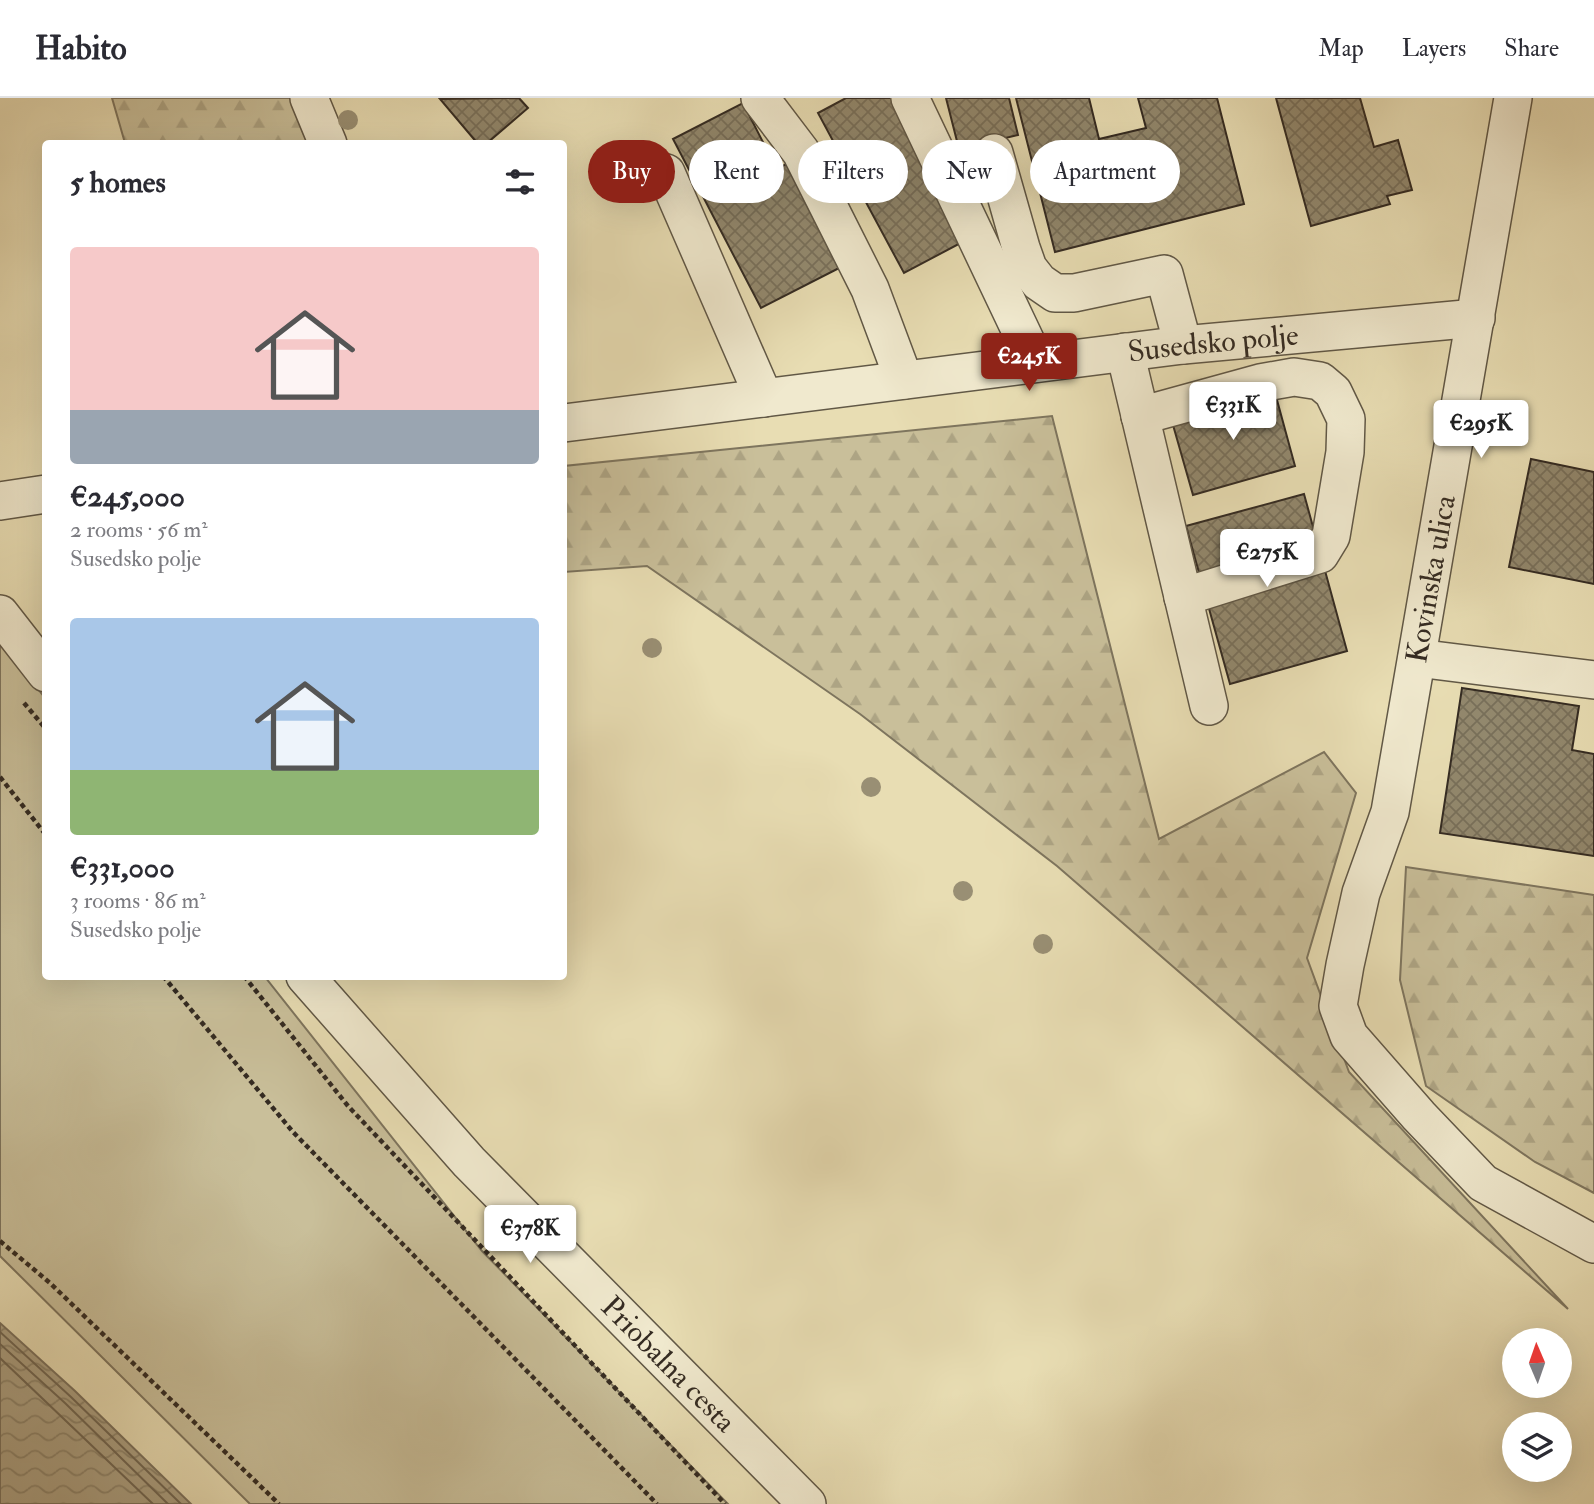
<!DOCTYPE html>
<meta charset="utf-8">
<style>
:root{--surface:#fff;--page:#f7f7f7;--text:#2b2b33;--muted:#7c7c81;--line:#e1e1e2;--accent:#8f2418}
body{margin:0;font-family:"IM FELL Double Pica",serif;background:var(--page);color:var(--text);height:100vh;display:flex;flex-direction:column;font-size:26px;white-space:nowrap}
*{box-sizing:border-box;margin:0}
p{font-size:23px;color:var(--muted)}
.icon{flex:none;width:38px;height:38px;fill:none;stroke:currentColor;stroke-width:2;stroke-linecap:round;stroke-linejoin:round}
.map{position:relative;flex:1;overflow:hidden}
.panel{position:absolute;left:42px;top:42px;width:525px;height:840px;display:flex;flex-direction:column;background:var(--surface);border-radius:7px;box-shadow:0 7px 28px #0002}
.panel>*{flex:none}
.banner{position:absolute;left:588px;top:42px;width:665px;height:63px;display:flex;gap:14px}
.needle{width:46px;rotate:358deg}
.controls{position:absolute;left:1502px;top:1230px;display:grid;gap:14px}
.controls a{display:grid;place-items:center;width:70px;height:70px;border-radius:50%;background:var(--surface);box-shadow:0 7px 28px #0002;font-size:35px}
.price{position:absolute;translate:-50% -60px;padding:0 16px;border-radius:7px;background:#fff;color:#222;font-size:23px;line-height:46px;filter:drop-shadow(0 2px 4px #0008)}
.price::after{content:'';position:absolute;left:50%;top:42px;width:21px;height:16px;margin-left:-10px;background:inherit;clip-path:polygon(0 0,100% 0,50% 100%)}
.price.selected{background:var(--accent);color:#fff}
ul{padding:0;list-style:none}
li{display:grid;align-content:center;gap:14px;height:371px;padding:0 28px}
li span{display:grid;place-items:center;height:217px;border-radius:7px;color:#555}
li>.icon{margin-inline-start:auto}
span .icon{width:126px;height:126px;fill:#fffc;stroke-width:1}
li b{font-size:30px}
h2{display:flex;justify-content:space-between;align-items:center;height:84px;padding:0 28px;font-size:30px}
.pill{padding:0 24px;border-radius:32px;background:var(--surface);box-shadow:0 7px 28px #0002;font-size:24px;line-height:63px}
.pill.selected{background:var(--accent);color:#fff}
header{display:flex;align-items:center;gap:42px;box-sizing:border-box;height:98px;padding:0 35px;background:var(--surface);border-bottom:2px solid var(--line)}
header strong{font-size:33px}
nav{display:flex;gap:38px;margin-inline-start:auto;font-size:24px}
.map>svg:first-child{display:block}
</style>
<header>
<strong>Habito</strong>
<nav><a>Map</a><a>Layers</a><a>Share</a></nav>
</header>
<div class="map">
<svg width="1594" height="1406" viewBox="0 0 1594 1406">
<defs>
<pattern id="forest-firs" width="22" height="20" patternUnits="userSpaceOnUse" patternTransform="scale(1.75)"><rect width="22" height="20" fill="#c9bf9a"/><path d="M5 1l3.5 6h-7zM16 11l3.5 6h-7z" fill="#ada484"/></pattern>
<pattern id="water-waves" width="16" height="10" patternUnits="userSpaceOnUse" patternTransform="scale(1.75)"><rect width="16" height="10" fill="#aba082"/><path d="M0 5q4-4 8 0t8 0" fill="none" stroke="#8c836a"/></pattern>
<pattern id="building-cross-hatch" width="8" height="8" patternUnits="userSpaceOnUse" patternTransform="scale(1.75)"><rect width="8" height="8" fill="#92886d"/><path d="M0 0l8 8M0 8l8-8" fill="none" stroke="#786f59"/></pattern>
</defs>
<rect width="100%" height="100%" fill="#e8ddb3"/>
<filter id="stains"><feTurbulence type="fractalNoise" baseFrequency=".00286" numOctaves="4"/><feColorMatrix values="0 0 0 0 .2 0 0 0 0 .09 0 0 0 0 .02 0 0 0 .5 -.17"/></filter>
<radialGradient id="worn" r=".72"><stop offset=".6" stop-color="#630" stop-opacity="0"/><stop offset="1" stop-color="#630" stop-opacity=".3"/></radialGradient>
<path fill="#c9bf9a" stroke="#7e755e" stroke-width="2" d="M0,543L45,600L46,878L265,879L482,1153L728,1406H250L0,1158Z"/>
<path fill="url(#forest-firs)" stroke="#7e755e" stroke-width="2" d="M112,0H304L317,45H125Z
M1052,318L1159,741L1324,654L1356,695L1307,860L1349,974L1568,1211L1057,768L860,616L647,468L564,474V368Z
M1406,769L1594,797V1095L1535,1064L1426,988L1400,882Z"/>
<path fill="url(#water-waves)" stroke="#7b715c" stroke-width="2" d="M0,1225L75,1293L191,1406H0Z"/>
<g fill="none" stroke-linecap="round" stroke-linejoin="round">
<path stroke="#706652" stroke-width="2" d="M0,1234L71,1299L181,1406
M0,1246L65,1305L168,1406
M0,1260L153,1406"/>
</g>
<path fill="url(#building-cross-hatch)" stroke="#342b22" stroke-width="2" d="M519,0L528,10L486,46H478L440,1Z
M846,0H894L970,140L904,175L818,15Z
M946,0H1009L1018,37L959,51Z
M1016,0H1089L1099,41L1146,30L1138,0H1217L1244,106L1055,154Z
M1276,0H1360L1374,49L1398,42L1412,92L1387,98L1390,106L1311,128Z
M743,5L767,52L734,69L744,88L794,62L847,166L761,210L673,41Z
M1274,291L1295,368L1193,397L1171,320Z
M1531,361L1594,374V486L1509,469Z
M1304,396L1347,553L1230,586L1186,428Z
M1462,590L1579,608L1572,652L1594,656V758L1440,735Z"/>
<g fill="none" stroke-linecap="round" stroke-linejoin="round">
<defs>
<g id="minor">
<path d="M309,0L328,46"/>
<path d="M760,0L801,54L870,191L904,282"/>
<path d="M910,0L1036,265"/>
<path d="M1513,0L1390,714L1361,795L1345,867L1338,908L1349,938L1419,1018L1483,1085L1594,1146"/>
<path d="M994,55L1021,150L1028,170L1039,184L1055,195H1074L1164,176L1183,247"/>
<path d="M666,75L764,300"/>
<path d="M1125,254L1209,608"/>
<path d="M1140,318L1260,285L1294,279L1320,283L1333,294L1346,321L1345,354L1331,438L1320,456L1183,499"/>
<path id="s1" d="M564,325L1183,247L1476,220"/>
<path d="M0,403L46,396"/>
<path d="M0,516L46,575"/>
<path d="M1417,560L1594,582"/>
<path id="s2" d="M305,878L469,1064L807,1406"/>
</g>
</defs>
<use href="#minor" stroke="#615846" stroke-width="40"/>
<path stroke="#342b22" stroke-width="4.5" stroke-dasharray="5 3.5" stroke-linecap="butt" d="M24,605L46,631
M0,679L46,737
M163,878L293,1034L657,1406
M244,878L348,1008L725,1406
M0,1143L50,1185L279,1406"/>
<use href="#minor" stroke="#f0e9ce" stroke-width="37"/>
</g>
<g fill="#998f74">
<circle cx="348" cy="22" r="10"/>
<circle cx="652" cy="550" r="10"/>
<circle cx="871" cy="689" r="10"/>
<circle cx="963" cy="793" r="10"/>
<circle cx="1043" cy="846" r="10"/>
</g>
<g text-anchor="middle" dominant-baseline="central" stroke-width="5" stroke-linejoin="round" paint-order="stroke">
<g font-size="30" fill="#342b22" stroke="#f0e9ce">
<text stroke="none"><textPath href="#s1" startOffset="654">Susedsko polje</textPath></text>
<text transform="translate(1431 481) rotate(-80)">Kovinska ulica</text>
<text stroke="none"><textPath href="#s2" startOffset="532">Priobalna cesta</textPath></text>
</g>
</g>
<rect width="100%" height="100%" filter="url(#stains)"/>
<rect width="100%" height="100%" fill="url(#worn)"/>
</svg>
<div class="controls">
<a><svg class="needle" viewBox="-14 -14 28 28"><path d="M0-13l5 13h-10z" fill="#e53935"/><path d="M0 13l5-13h-10z" fill="#7c7c81"/></svg></a>
<a><svg class="icon" aria-label="layers" viewBox="0 0 24 24"><path d="M12 4l9 5-9 5-9-5zM3 14l9 5 9-5"/></svg></a>
</div>
<b class="price selected" style="left:1029px;top:295px">€245K</b>
<b class="price" style="left:1233px;top:344px">€331K</b>
<b class="price" style="left:1481px;top:362px">€295K</b>
<b class="price" style="left:1267px;top:491px">€275K</b>
<b class="price" style="left:530px;top:1167px">€378K</b>
<div class="banner">
<a class="pill selected">Buy</a>
<a class="pill">Rent</a>
<a class="pill">Filters</a>
<a class="pill">New</a>
<a class="pill">Apartment</a>
</div>
<section class="panel">
<h2>5 homes<svg class="icon" aria-label="filters" viewBox="0 0 24 24"><path d="M4 7h16M4 17h16"/><circle cx="9" cy="7" r="2"/><circle cx="15" cy="17" r="2"/></svg></h2>
<ul>
<li><span style="background:linear-gradient(#f6c9c9 75%,#9aa5b1 0)"><svg class="icon" aria-label="home" viewBox="0 0 24 24"><path d="M3 11l9-7 9 7M6 9v11h12V9"/></svg></span><div><b>€245,000</b><p>2 rooms · 56 m²</p><p>Susedsko polje</p></div></li>
<li><span style="background:linear-gradient(#a9c7e8 70%,#8fb573 0)"><svg class="icon" aria-label="home" viewBox="0 0 24 24"><path d="M3 11l9-7 9 7M6 9v11h12V9"/></svg></span><div><b>€331,000</b><p>3 rooms · 86 m²</p><p>Susedsko polje</p></div></li>
</ul>
</section>
</div>
